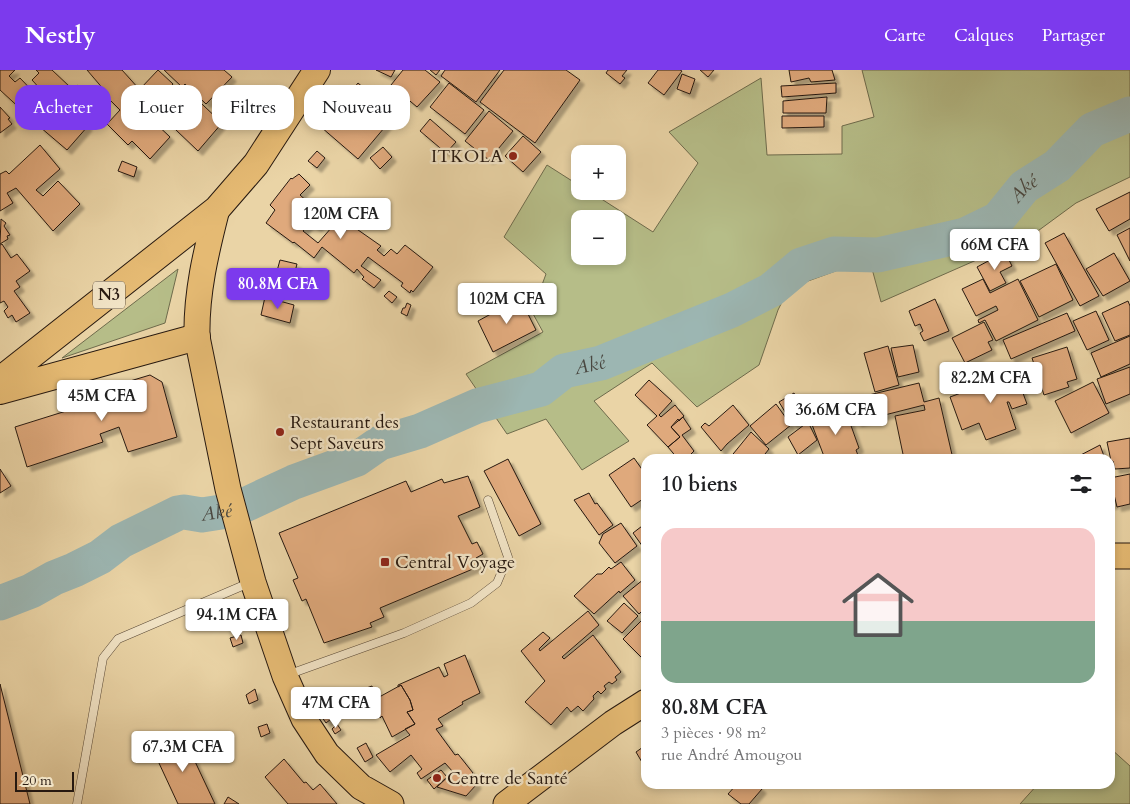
<!DOCTYPE html>
<html lang="fr">
<meta charset="utf-8">
<style>
:root{--surface:#fff;--page:#f6f6f6;--text:#202124;--muted:#757577;--accent:#7c3aed}
body{margin:0;font-family:Cardo,serif;background:var(--page);color:var(--text);height:100vh;display:flex;flex-direction:column;font-size:19px;white-space:nowrap}
*{box-sizing:border-box;margin:0}
p{font-size:16px;color:var(--muted)}
.icon{flex:none;width:28px;height:28px;fill:none;stroke:currentColor;stroke-width:2;stroke-linecap:round;stroke-linejoin:round}
.map{position:relative;flex:1;overflow:hidden}
.side{position:absolute;left:641px;top:384px;width:474px;height:335px;display:flex;flex-direction:column;background:var(--surface);border-radius:15px;box-shadow:0 2px 8px #0003}
.side>*{flex:none}
.top-card{position:absolute;left:15px;top:15px;width:475px;height:45px;display:flex;gap:10px}
.controls{position:absolute;left:571px;top:75px;display:grid;gap:10px}
.controls a{display:grid;place-items:center;width:55px;height:55px;border-radius:10px;background:var(--surface);box-shadow:0 2px 8px #0003;font-size:25px}
.scale{position:absolute;left:15px;bottom:12px;width:59px;box-sizing:border-box;padding-left:5px;border:2px solid #271910;border-top:0;font-size:14px;line-height:18px;white-space:nowrap;color:#271910;-webkit-text-stroke:4px #f1e3c5;paint-order:stroke}
.price{position:absolute;translate:-50% -42px;padding:0 11px;border-radius:5px;background:#fff;color:#222;font-size:16px;line-height:32px;filter:drop-shadow(0 1px 2px #0008)}
.price::after{content:'';position:absolute;left:50%;top:30px;width:15px;height:11px;margin-left:-8px;background:inherit;clip-path:polygon(0 0,100% 0,50% 100%)}
.price.active{background:var(--accent);color:#fff}
ul{padding:0;list-style:none}
li{display:grid;align-content:center;gap:10px;height:265px;padding:0 20px}
li span{display:grid;place-items:center;height:155px;border-radius:15px;color:#555}
li>.icon{margin-inline-start:auto}
span .icon{width:90px;height:90px;fill:#fffc;stroke-width:1}
li b{font-size:21px}
h2{display:flex;justify-content:space-between;align-items:center;height:60px;padding:0 20px;font-size:21px}
.chip{padding:0 18px;border-radius:15px;background:var(--surface);box-shadow:0 2px 8px #0003;font-size:18px;line-height:45px}
.chip.active{background:var(--accent);color:#fff}
header{display:flex;align-items:center;gap:30px;box-sizing:border-box;height:70px;padding:0 25px;background:var(--accent);color:#fff}
header strong{font-size:24px}
nav{display:flex;gap:28px;margin-inline-start:auto;font-size:18px}
.map>svg:first-child{display:block}
</style>
<header>
<strong>Nestly</strong>
<nav><a>Carte</a><a>Calques</a><a>Partager</a></nav>
</header>
<div class="map">
<svg width="1130" height="734" viewBox="0 0 1130 734">
<defs>
<filter id="shadow"><feDropShadow dx="4.5" dy="4.5" stdDeviation="1" flood-color="#0004"/></filter>
</defs>
<rect width="100%" height="100%" fill="#ead4a6"/>
<filter id="stains"><feTurbulence type="fractalNoise" baseFrequency=".004" numOctaves="4"/><feColorMatrix values="0 0 0 0 .2 0 0 0 0 .09 0 0 0 0 .02 0 0 0 .5 -.17"/></filter>
<radialGradient id="worn" r=".72"><stop offset=".6" stop-color="#630" stop-opacity="0"/><stop offset="1" stop-color="#630" stop-opacity=".3"/></radialGradient>
<path fill="#b6bd88" stroke="#6e6b4c" fill-rule="evenodd" d="M862,0H1130V107L1076,133L1031,166L881,232L871,195L841,199L789,218L778,240L759,295L697,337L652,293L594,331L629,371L582,400L546,349L507,364L466,304L543,262L532,242L546,204L504,167L547,95L580,116V121H589L653,162L698,93L669,62L761,8L767,85L842,84V56L874,47ZM580,149H618V186H580Z
M178,199L165,253L62,288Z
M1110,678L1130,696V734H1020L1038,714H1110Z"/>
<g fill="none" stroke-linecap="round" stroke-linejoin="round">
<path stroke="#9cb6b2" stroke-width="35" id="s1" d="M0,533L31,521L54,508L74,500L100,487L121,471L178,443L184,442L202,445L234,440L294,412L357,389L380,373L420,361L477,336L541,319L564,301L601,293L732,240L771,220L801,195L834,184L878,185L965,165L998,149L1024,117L1057,96L1092,60L1130,44"/>
</g>
<path fill="#dfa97b" stroke="#271910" filter="url(#shadow)" d="M0,0H15L9,6L15,12L20,8L39,28L24,42L0,20Z
M36,0H52L70,17L54,34L32,10L39,3Z
M87,0H122L139,19L124,35L136,47L142,43L151,51L152,50L170,67L150,89L132,71L128,75L107,54L120,40L103,23L105,21Z
M158,0L173,14L155,33L140,19Z
M164,0H224L232,7L206,34L185,14L182,17Z
M376,0H395L391,7Z
M403,0H425L440,12L417,37L391,15Z
M430,0H440L436,5Z
M445,0H500L476,32L441,6Z
M504,0H566L580,10L535,73L480,32Z
M608,0H627L622,6L625,8L620,14L606,3Z
M658,0H680L682,1L664,25L648,13Z
M700,0H714L708,7Z
M789,0H832L835,10L811,12L809,8L791,12Z
M682,4L695,9L690,24L677,19Z
M358,13L395,45L358,89L321,57Z
M449,13L484,40L465,64L430,37Z
M836,13V23L782,27L781,16Z
M77,15L98,33L86,47L65,30Z
M186,19L222,53L198,81L153,38L165,24L174,32Z
M827,27L826,43H783V31Z
M63,30L81,45L78,48L88,56L67,80L40,57Z
M0,37L10,48L8,49L12,54L0,63Z
M489,41L513,61L489,90L465,71Z
M782,46H824V57L782,58Z
M430,49L456,72L446,83L420,61Z
M523,66L541,82L523,102L505,86Z
M40,75L60,99L36,120L43,126L58,111L80,134L53,161L16,118L7,123L13,133L0,141V104L6,101L9,104Z
M383,77L392,87L380,99L370,88Z
M317,81L325,88L317,98L308,91Z
M122,91L137,97L134,107L118,101Z
M299,104L310,115L300,125L326,148L317,157L310,153L303,161L318,173L332,157L342,165L351,155L381,176L377,180L384,186L391,179L397,184L405,175L433,197L413,222L411,220L410,223L401,216L403,213L368,187L361,196L381,210L374,218L362,209L364,207L357,199L354,203L322,177L314,188L294,172L293,173L266,153L275,140L270,135L291,108L292,109Z
M1130,122V149L1109,161L1096,139Z
M1,149L6,153L4,156L10,165L7,166L8,169L0,174Z
M1130,158V191L1117,165Z
M1064,163L1099,226L1080,236L1045,173Z
M2,174L11,188L17,184L30,201L16,211L20,217L14,221L30,243L16,252L12,245L8,248L4,241L8,237L4,231L0,233V175Z
M1005,182L1012,196L1000,202L1006,213L990,221L977,197Z
M1114,183L1130,211L1103,226L1086,199Z
M280,190L297,194L291,217L274,212Z
M1056,194L1073,230L1039,247L1020,211Z
M983,209L990,223L1018,209L1038,250L996,271L985,250L979,253L978,250L998,240L996,236L976,246L962,219Z
M389,221L397,227L392,233L384,226Z
M265,227L294,235L290,253L261,245Z
M520,228L536,260L493,282L478,251Z
M935,229L949,261L924,271L920,263L923,261L920,254L915,256L909,241Z
M1128,231L1130,236V265L1115,271L1102,243Z
M407,233L411,235L407,246L401,243L403,238H405Z
M1096,241L1109,270L1087,280L1073,251Z
M1067,243L1075,261L1011,289L1003,270Z
M984,252L993,270L988,272L992,280L965,293L952,268Z
M1130,266V294L1101,307L1091,283Z
M913,275L919,302L898,307L891,278Z
M888,276L899,315L875,322L864,283Z
M1067,277L1077,309L1067,312L1069,317L1044,325L1032,288Z
M1013,296L1027,334L1012,339L1009,332H1007L1016,359L986,370L979,353L962,360L950,327L996,310L993,303Z
M1130,297V324L1106,334L1097,309Z
M150,305L162,312L177,367L128,382L119,357L100,364L103,372L27,397L15,357L98,331L97,321Z
M649,310L672,331L659,345L661,347L675,335L684,346L671,357L680,367L668,377L647,355L657,346L635,325Z
M1093,312L1109,343L1071,363L1055,331Z
M919,313L924,332L939,328L953,389H904L895,346L925,340L924,335L857,352L852,329Z
M794,323L808,346L793,355L779,332Z
M776,334L791,355L766,375L750,356Z
M733,335L749,355L727,374L721,381L701,357L705,353L709,356Z
M845,339L859,378L856,380L859,388L825,389L811,352Z
M683,347L691,359L682,365L694,381L686,389H678L668,377L680,367L671,357L678,349L679,351Z
M808,352L817,370L798,385L788,367Z
M751,362L769,379L761,389H729Z
M1130,368V398L1115,399L1113,391H1111L1107,372Z
M1100,375L1105,389H1073Z
M817,385H820L822,389H810Z
M634,388L646,405V427L631,437L609,405Z
M508,389L541,454L519,466L484,401Z
M0,399L11,416L0,423Z
M1130,404V434L1117,437L1110,408Z
M468,406L480,437L458,446L472,474L477,472L483,484L476,488L480,496L380,538L384,547L370,553L372,557L324,573L306,529L302,531L293,510L298,508L279,463L406,411L411,422L442,409L444,413Z
M1110,421L1114,434L1110,435Z
M589,423L595,434L597,433L613,455L599,465L574,430Z
M621,453L637,476L615,493L599,473L603,464Z
M646,453V474L643,477L633,463Z
M621,492L635,510L620,523L619,521L594,544L574,526L597,504H602L609,497L611,499Z
M644,509L646,511V537L639,544L623,526Z
M624,533L638,546L622,563L607,551Z
M588,541L599,555L562,587L564,589L593,565L621,602L615,607L617,610L612,614L609,612L604,616L606,619L601,624L598,621L593,626L594,629L583,641L578,636L571,642L567,637L551,655L525,632L545,611L521,581L543,562L550,568L539,579L540,581Z
M646,546V588L644,590L623,569Z
M241,565L243,573L233,577L230,568Z
M465,585L480,623L462,632L463,634L438,649L443,656L436,659L455,685L458,684L473,703L470,706L477,714L466,726L437,717L453,702L445,693L421,709L417,703L422,699L411,685L390,702L376,685L410,665L405,659L415,654L407,642L413,640L410,630L401,615L398,617V615L439,597L444,607L448,605L444,594Z
M0,614L30,734H0Z
M401,615L410,630L413,640L407,642L415,654L392,667L382,646L380,648L372,631Z
M372,616L375,627L370,628L372,632L356,641L350,624Z
M255,619L258,630L249,634L246,625Z
M339,627L344,637L328,645L331,649L326,653L315,637Z
M267,654L270,663L261,667L258,657Z
M337,654L341,660L335,664L332,659Z
M183,666L215,734H178L152,678Z
M366,673L373,687L365,692L357,678Z
M646,675V699L636,682Z
M284,689L304,713L306,712L313,720L320,714L337,734H288L265,707Z
M441,700L447,707L434,719L427,710Z
M737,714H756L762,719L749,734H741L728,724Z
M228,727L239,734H224Z"/>
<g fill="none" stroke-linecap="round" stroke-linejoin="round">
<defs>
<path id="service" d="M287,605L404,563L471,533L497,513L508,487L488,430
M77,734L103,588L118,569L249,513"/>
<path id="primary" d="M217,139C206,182 196,223 197,267L228,419L253,512L285,606L304,649L327,684L361,717L391,734
M1110,486H1130
M506,734L613,653L646,632"/>
<path id="trunk" d="M0,310L217,139L256,94L317,0
M0,321L197,267"/>
</defs>
<use href="#service" stroke="#584836" stroke-width="9"/>
<use href="#primary" stroke="#271910" stroke-width="27"/>
<use href="#trunk" stroke="#271910" stroke-width="28"/>
<use href="#service" stroke="#f1e3c5" stroke-width="8"/>
<use href="#primary" stroke="#e5ba73" stroke-width="25"/>
<use href="#trunk" stroke="#e5ba73" stroke-width="26"/>
</g>
<g fill="#8f2418" stroke="#f1e3c5" stroke-width="2">
<circle cx="513" cy="86" r="5"/>
<circle cx="280" cy="362" r="5"/>
<rect x="380" y="487" width="10" height="10" rx="2.5"/>
<circle cx="437" cy="708" r="5"/>
</g>
<g text-anchor="middle" dominant-baseline="central" stroke-width="4.5" stroke-linejoin="round" paint-order="stroke">
<rect fill="#f1e3c5" stroke="#645646" stroke-width="1" x="93" y="211.5" width="32" height="27" rx="4"/>
<g font-size="16" font-weight="bold" fill="#271910">
<text x="109" y="225">N3</text>
</g>
<g font-size="18" fill="#271910" stroke="#f1e3c5" text-anchor="start">
<text x="503" y="86" text-anchor="end">ITKOLA</text>
<text x="290" y="352">Restaurant des<tspan x="290" dy="21">Sept Saveurs</tspan></text>
<text x="395" y="492">Central Voyage</text>
<text x="447" y="708">Centre de Santé</text>
</g>
<g font-size="19" font-style="italic" fill="#4a4841" stroke="#f1e3c5">
<text stroke="none"><textPath href="#s1" startOffset="1124">Aké</textPath></text>
<text stroke="none"><textPath href="#s1" startOffset="644">Aké</textPath></text>
<text stroke="none"><textPath href="#s1" startOffset="239">Aké</textPath></text>
</g>
</g>
<rect width="100%" height="100%" filter="url(#stains)"/>
<rect width="100%" height="100%" fill="url(#worn)"/>
</svg>
<div class="controls">
<a>+</a>
<a>−</a>
</div>
<div class="scale">20 m</div>
<b class="price" style="left:341px;top:170px">120M CFA</b>
<b class="price" style="left:995px;top:201px">66M CFA</b>
<b class="price active" style="left:278px;top:240px">80.8M CFA</b>
<b class="price" style="left:507px;top:255px">102M CFA</b>
<b class="price" style="left:991px;top:334px">82.2M CFA</b>
<b class="price" style="left:102px;top:352px">45M CFA</b>
<b class="price" style="left:836px;top:366px">36.6M CFA</b>
<b class="price" style="left:237px;top:571px">94.1M CFA</b>
<b class="price" style="left:336px;top:659px">47M CFA</b>
<b class="price" style="left:183px;top:703px">67.3M CFA</b>
<div class="top-card">
<a class="chip active">Acheter</a>
<a class="chip">Louer</a>
<a class="chip">Filtres</a>
<a class="chip">Nouveau</a>
</div>
<section class="side">
<h2>10 biens<svg class="icon" aria-label="filters" viewBox="0 0 24 24"><path d="M4 7h16M4 17h16"/><circle cx="9" cy="7" r="2"/><circle cx="15" cy="17" r="2"/></svg></h2>
<ul>
<li><span style="background:linear-gradient(#f6c9c9 60%,#7fa58c 0)"><svg class="icon" aria-label="home" viewBox="0 0 24 24"><path d="M3 11l9-7 9 7M6 9v11h12V9"/></svg></span><div><b>80.8M CFA</b><p>3 pièces · 98 m²</p><p>rue André Amougou</p></div></li>
</ul>
</section>
</div>
